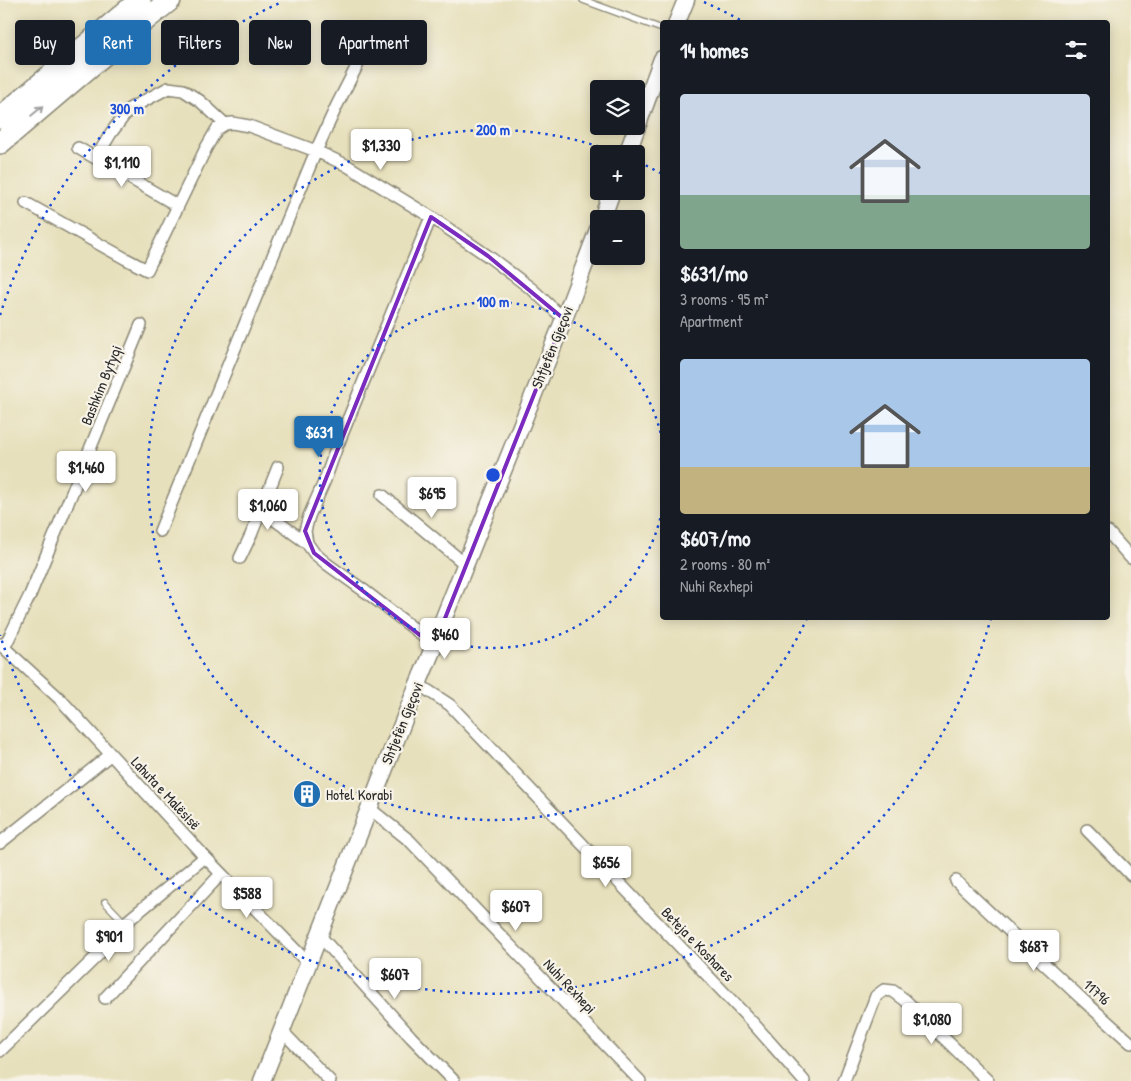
<!DOCTYPE html>
<meta charset="utf-8">
<style>
:root{--surface:#171b24;--page:#242831;--text:#f1f3f6;--muted:#9ea1a6;--accent:#1f6fb2}
body{margin:0;font-family:"Patrick Hand",sans-serif;background:var(--page);color:var(--text);height:100vh;display:flex;flex-direction:column;font-size:19px;white-space:nowrap}
*{box-sizing:border-box;margin:0}
p{font-size:16px;color:var(--muted)}
.icon{flex:none;width:28px;height:28px;fill:none;stroke:currentColor;stroke-width:2;stroke-linecap:round;stroke-linejoin:round}
.map{position:relative;flex:1;overflow:hidden}
.side{position:absolute;left:660px;top:20px;width:450px;height:600px;display:flex;flex-direction:column;background:var(--surface);border-radius:5px;box-shadow:0 2px 12px #0003}
.side>*{flex:none}
.guide{position:absolute;left:15px;top:20px;width:475px;height:45px;display:flex;gap:10px}
.fabs{position:absolute;left:590px;top:80px;display:grid;gap:10px}
.fabs a{display:grid;place-items:center;width:55px;height:55px;border-radius:5px;background:var(--surface);box-shadow:0 2px 12px #0003;font-size:25px}
.price{position:absolute;translate:-50% -42px;padding:0 11px;border-radius:5px;background:#fff;color:#222;font-size:16px;line-height:32px;filter:drop-shadow(0 1px 2px #0008)}
.price::after{content:'';position:absolute;left:50%;top:30px;width:15px;height:11px;margin-left:-8px;background:inherit;clip-path:polygon(0 0,100% 0,50% 100%)}
.price.current{background:var(--accent);color:#fff}
ul{padding:0;list-style:none}
li{display:grid;align-content:center;gap:10px;height:265px;padding:0 20px}
li span{display:grid;place-items:center;height:155px;border-radius:5px;color:#555}
li>.icon{margin-inline-start:auto}
span .icon{width:90px;height:90px;fill:#fffc;stroke-width:1}
li b{font-size:21px}
h2{display:flex;justify-content:space-between;align-items:center;height:60px;padding:0 20px;font-size:21px}
.pill{padding:0 18px;border-radius:5px;background:var(--surface);box-shadow:0 2px 12px #0003;font-size:18px;line-height:45px}
.pill.current{background:var(--accent);color:#fff}
.map>svg:first-child{display:block}
</style>
<div class="map">
<svg width="1131" height="1081" viewBox="0 0 1131 1081">
<rect width="100%" height="100%" fill="#f7f3e8"/>
<filter id="ink" filterUnits="userSpaceOnUse"><feTurbulence type="fractalNoise" baseFrequency=".02" numOctaves="2"/><feDisplacementMap in="SourceGraphic" scale="10" xChannelSelector="R" yChannelSelector="G"/><feConvolveMatrix kernelMatrix="1 2 1 2 8 2 1 2 1" color-interpolation-filters="sRGB"/></filter>
<filter id="wash" filterUnits="userSpaceOnUse"><feTurbulence type="fractalNoise" baseFrequency=".0096" numOctaves="4" result="noise"/><feDisplacementMap in="SourceGraphic" scale="20" xChannelSelector="R" yChannelSelector="G"/><feGaussianBlur stdDeviation="1.12" result="paint"/><feColorMatrix in="noise" values="0 0 0 0 0 0 0 0 0 0 0 0 0 0 0 0 0 1.4 0 .05"/><feComposite in="paint" operator="in"/></filter>
<g filter="url(#wash)">
<rect width="100%" height="100%" fill="#e7e0bc"/>
</g>
<g filter="url(#ink)">
<g fill="none" stroke-linecap="round" stroke-linejoin="round">
<defs>
<path id="lane" d="M583,0L662,29
M105,902L125,923"/>
<path id="street" d="M78,148L178,206
M96,158L111,133L129,109L168,88L183,90L200,101L225,124L232,123L249,126L316,151L346,165L431,217L488,256L533,290L564,319
M26,203L126,259L147,270L206,148L217,129L225,124
M431,217L336,449L325,480L309,516L305,531L307,543L314,553L327,564L366,592L426,638L434,646
M382,495L465,564
M261,510L278,467
M160,531L316,151L337,105L360,60
M1108,532L1131,558
M240,558L251,535L261,510L307,543
M0,644L60,699L205,857L308,963
M4,648L30,595L141,325
M418,684L450,705L667,933L752,1022L804,1081
M369,808L410,841L640,1081
M1087,830L1131,875
M0,843L110,755
M956,881L1083,1000L1131,1043
M319,935L411,1037L454,1081
M105,998L221,874
M282,1031L330,1081
M0,1051L97,956L125,923L205,857
M844,1081L876,996L884,990L893,991L905,1000L988,1081"/>
<path id="secondary" d="M677,22L686,0
M627,154L662,59
M602,219L612,191
M262,1081L418,684L434,646L443,620L564,319L599,227"/>
<path id="highway" d="M0,118L140,0
M0,143L134,29L170,0"/>
</defs>
<use href="#lane" stroke="#898674" stroke-width="8"/>
<use href="#street" stroke="#898674" stroke-width="14"/>
<use href="#secondary" stroke="#898674" stroke-width="19"/>
<use href="#highway" stroke="#898674" stroke-width="24"/>
<use href="#lane" stroke="#fff" stroke-width="5.5"/>
<use href="#street" stroke="#fff" stroke-width="11"/>
<use href="#secondary" stroke="#fff" stroke-width="16"/>
<use href="#highway" stroke="#fff" stroke-width="21"/>
</g>
<defs><path id="oneway-shaft" d="M-6 0H5M1.5-3L5.5 0L1.5 3" fill="none" stroke-width="1.6" stroke-linecap="round" stroke-linejoin="round" transform="scale(1.25)"/></defs>
<use stroke="#a0a0a0" href="#oneway-shaft" transform="translate(37 111) rotate(-40)"/>
</g>
<path fill="none" stroke="#7b2cbf" stroke-width="4" stroke-linejoin="round" d="M431,217L488,256L564,319L434,646L314,553L305,531Z"/>
<g fill="none" stroke="#1d4ed8" stroke-width="2.5" stroke-dasharray="2.5 5">
<path d="M662 511A173 173 0 1 1 662 439"/>
<path d="M807 618A345 345 0 1 1 617 153M639 162A345 345 0 0 1 660 173"/>
<path d="M991 618A518 518 0 0 1 0 635M0 315A518 518 0 0 1 282 2M704 2A518 518 0 0 1 744 22"/>
</g>
<defs>
<symbol id="building-disc" viewBox="-11 -11 22 22"><circle r="9.5" fill="#1f6fb2" stroke="#f7f3e8"/><path d="M-4-6H4V6H1V3H-1V6H-4ZM-2.5-4.3h1.7v1.8h-1.7ZM.8-4.3h1.7v1.8H.8ZM-2.5-1h1.7V.8h-1.7ZM.8-1h1.7V.8H.8Z" fill="#fff"/></symbol>
</defs>
<g fill-rule="evenodd">
<use href="#building-disc" x="291" y="778" width="32" height="32"/>
</g>
<g text-anchor="middle" dominant-baseline="central" stroke-width="4.5" stroke-linejoin="round" paint-order="stroke">
<g font-size="15" fill="#2b2b2b" stroke="#f7f3e8">
<text transform="translate(552 347) rotate(-68)">Shtjefën Gjeçovi</text>
<text transform="translate(101 385) rotate(-68)">Bashkim Bytyqi</text>
<text transform="translate(402 723) rotate(-68)">Shtjefën Gjeçovi</text>
<text transform="translate(166 793) rotate(47)">Lahuta e Malësisë</text>
<text transform="translate(698 944) rotate(46)">Beteja e Koshares</text>
<text transform="translate(570 986) rotate(47)">Nuhi Rexhepi</text>
<text transform="translate(1097 992) rotate(42)">11796</text>
</g>
<g font-size="15" fill="#2b2b2b" stroke="#f7f3e8" text-anchor="start">
<text x="326" y="794">Hotel Korabi</text>
</g>
</g>
<circle cx="493" cy="475" r="8" fill="#1d4ed8" stroke="#f7f3e8" stroke-width="2.5"/>
<g font-size="15" text-anchor="middle" font-weight="bold" fill="#1d4ed8" stroke="#f7f3e8" stroke-width="4.5" stroke-linejoin="round" paint-order="stroke">
<text x="127" y="114">300 m</text>
<text x="493" y="135">200 m</text>
<text x="493" y="307">100 m</text>
</g>
</svg>
<div class="fabs">
<a><svg class="icon" aria-label="layers" viewBox="0 0 24 24"><path d="M12 4l9 5-9 5-9-5zM3 14l9 5 9-5"/></svg></a>
<a>+</a>
<a>−</a>
</div>
<b class="price" style="left:381px;top:171px">$1,330</b>
<b class="price" style="left:122px;top:188px">$1,110</b>
<b class="price current" style="left:319px;top:458px">$631</b>
<b class="price" style="left:86px;top:493px">$1,460</b>
<b class="price" style="left:432px;top:519px">$695</b>
<b class="price" style="left:268px;top:531px">$1,060</b>
<b class="price" style="left:445px;top:660px">$460</b>
<b class="price" style="left:606px;top:888px">$656</b>
<b class="price" style="left:247px;top:919px">$588</b>
<b class="price" style="left:516px;top:932px">$607</b>
<b class="price" style="left:109px;top:962px">$901</b>
<b class="price" style="left:1034px;top:972px">$687</b>
<b class="price" style="left:395px;top:1000px">$607</b>
<b class="price" style="left:932px;top:1045px">$1,080</b>
<div class="guide">
<a class="pill">Buy</a>
<a class="pill current">Rent</a>
<a class="pill">Filters</a>
<a class="pill">New</a>
<a class="pill">Apartment</a>
</div>
<section class="side">
<h2>14 homes<svg class="icon" aria-label="filters" viewBox="0 0 24 24"><path d="M4 7h16M4 17h16"/><circle cx="9" cy="7" r="2"/><circle cx="15" cy="17" r="2"/></svg></h2>
<ul>
<li><span style="background:linear-gradient(#c9d6e8 65%,#7fa58c 0)"><svg class="icon" aria-label="home" viewBox="0 0 24 24"><path d="M3 11l9-7 9 7M6 9v11h12V9"/></svg></span><div><b>$631/mo</b><p>3 rooms · 95 m²</p><p>Apartment</p></div></li>
<li><span style="background:linear-gradient(#a9c7e8 70%,#c2b280 0)"><svg class="icon" aria-label="home" viewBox="0 0 24 24"><path d="M3 11l9-7 9 7M6 9v11h12V9"/></svg></span><div><b>$607/mo</b><p>2 rooms · 80 m²</p><p>Nuhi Rexhepi</p></div></li>
</ul>
</section>
</div>
